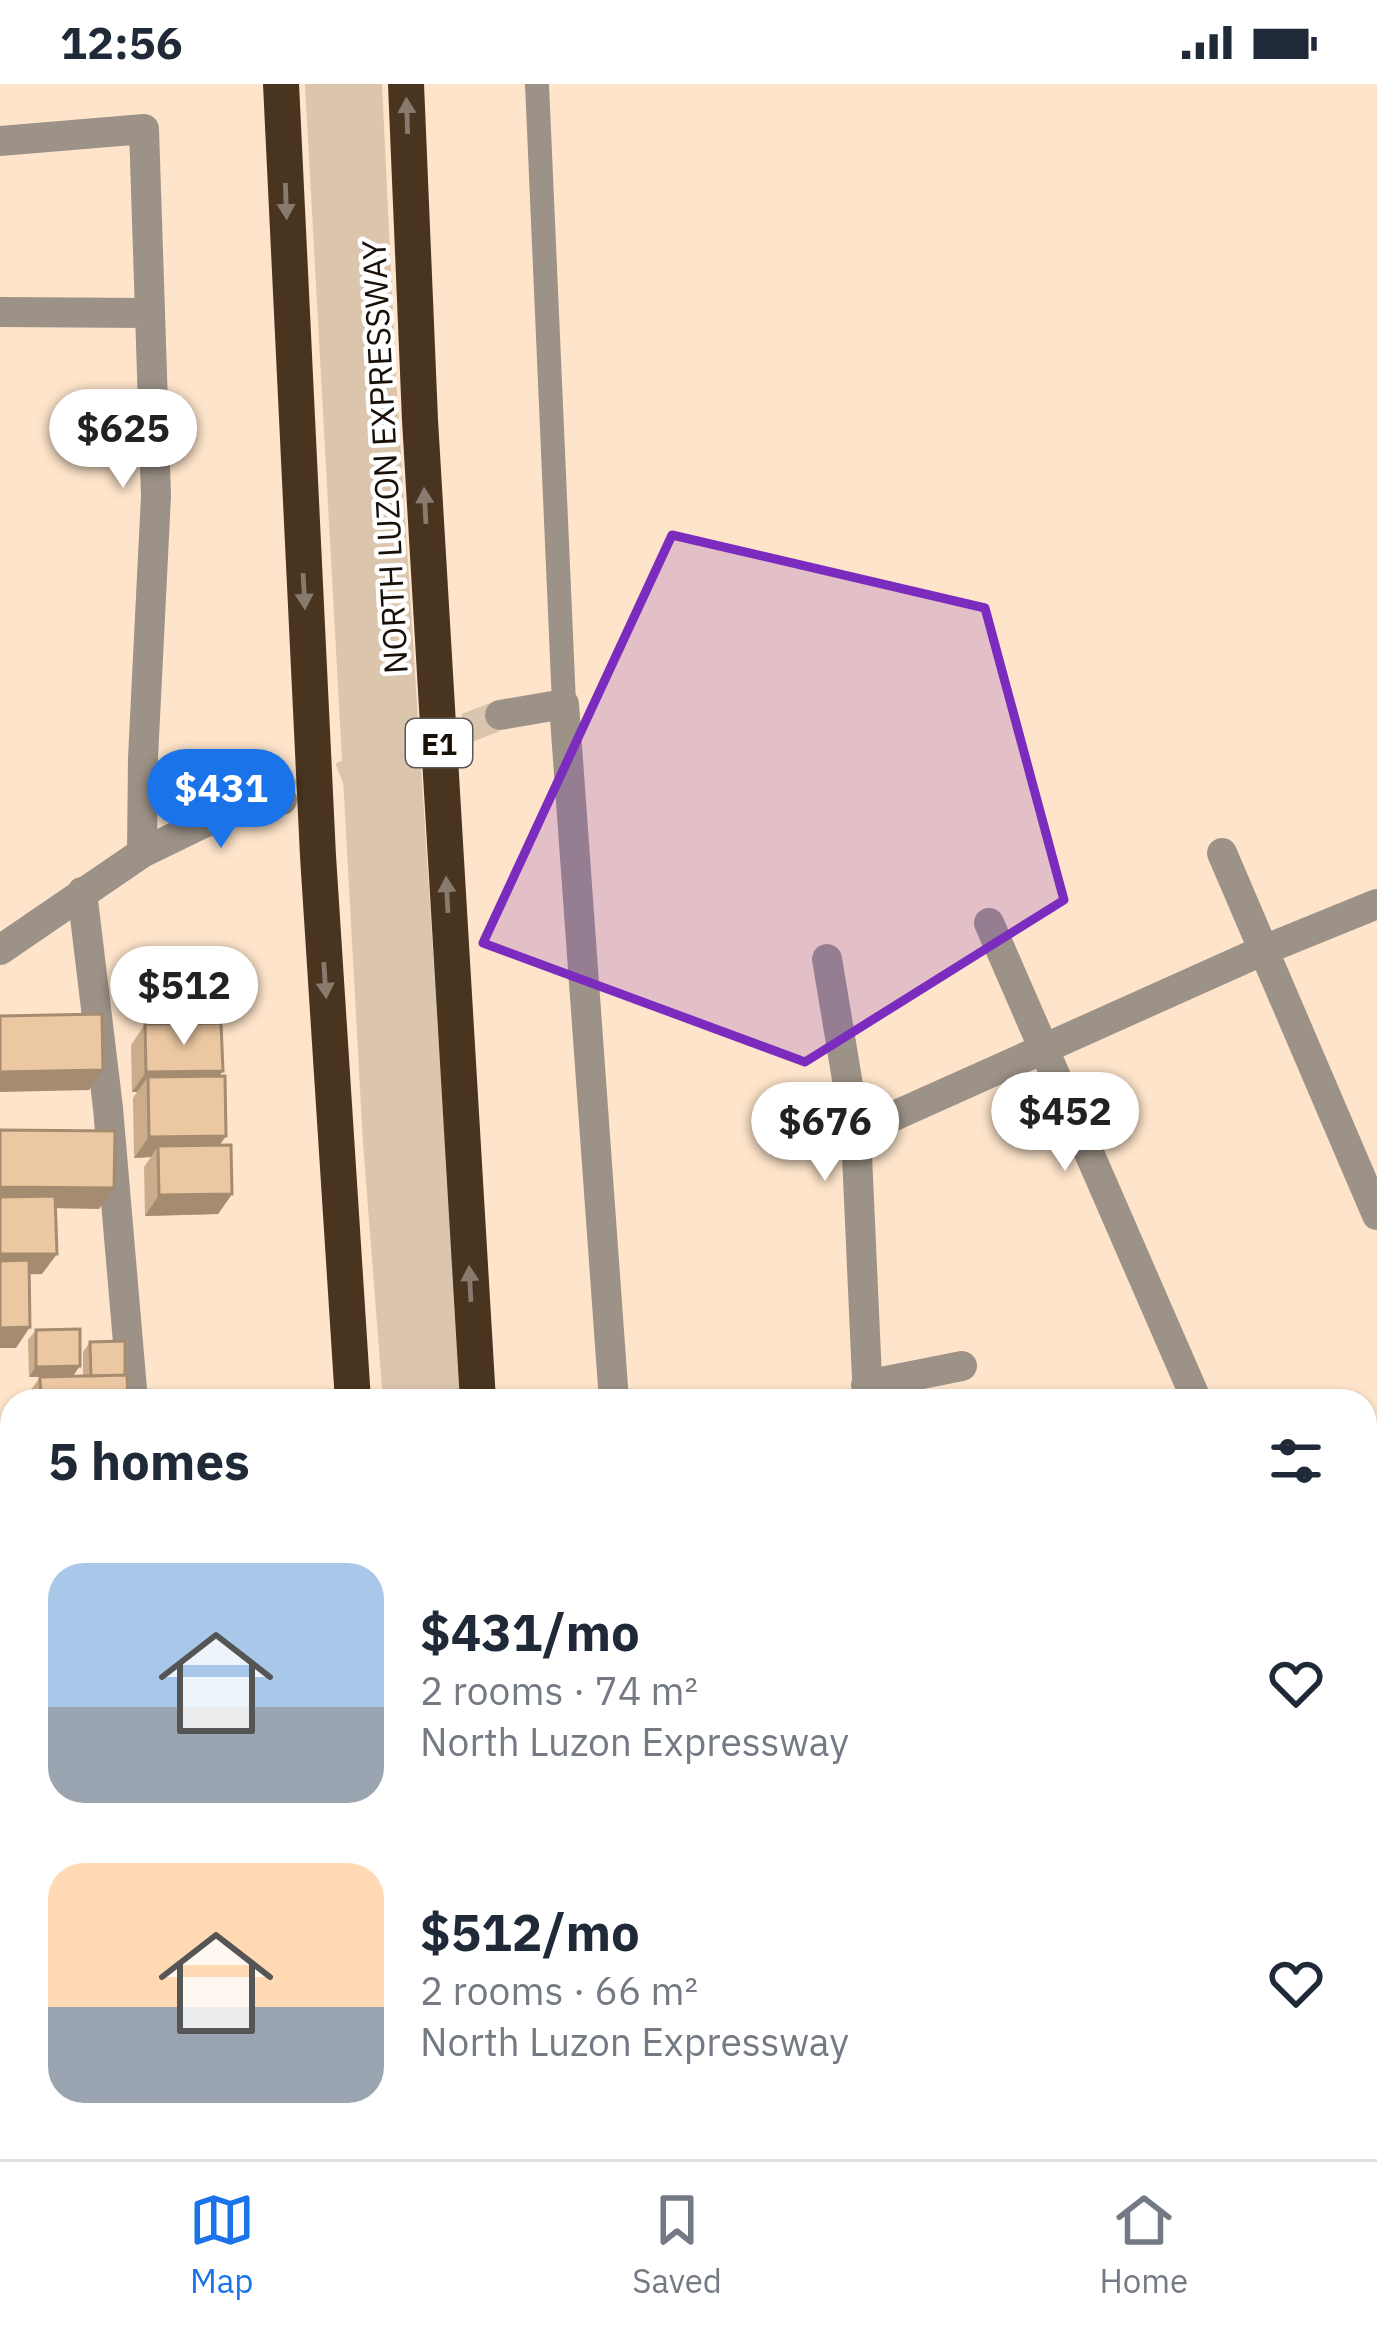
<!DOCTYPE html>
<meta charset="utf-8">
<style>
:root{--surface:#fff;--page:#f2f2f3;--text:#1f2937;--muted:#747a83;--line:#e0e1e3;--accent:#1a73e8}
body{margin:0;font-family:"IBM Plex Sans",sans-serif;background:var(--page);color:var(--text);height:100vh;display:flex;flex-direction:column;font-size:45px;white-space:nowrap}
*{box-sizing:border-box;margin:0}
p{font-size:39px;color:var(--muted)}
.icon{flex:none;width:66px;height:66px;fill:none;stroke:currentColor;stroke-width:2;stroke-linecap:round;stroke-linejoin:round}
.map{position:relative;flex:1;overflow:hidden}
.side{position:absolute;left:0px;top:1305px;width:1377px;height:771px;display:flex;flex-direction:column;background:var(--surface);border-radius:36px 36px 0 0;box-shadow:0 3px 9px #0004}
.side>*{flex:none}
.price{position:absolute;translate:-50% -102px;padding:0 27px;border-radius:42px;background:#fff;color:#222;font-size:39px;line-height:78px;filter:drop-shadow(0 3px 6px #0008)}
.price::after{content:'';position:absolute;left:50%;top:72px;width:36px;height:27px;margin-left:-18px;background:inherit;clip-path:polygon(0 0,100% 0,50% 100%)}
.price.on{background:var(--accent);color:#fff}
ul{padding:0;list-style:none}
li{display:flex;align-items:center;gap:36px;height:300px;padding:0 48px}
li span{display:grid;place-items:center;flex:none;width:336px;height:240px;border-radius:36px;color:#555}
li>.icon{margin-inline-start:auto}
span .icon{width:144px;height:144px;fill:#fffc;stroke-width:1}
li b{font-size:51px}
h2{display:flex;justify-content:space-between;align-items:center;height:144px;padding:0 48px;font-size:51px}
.status{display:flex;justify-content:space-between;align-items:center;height:84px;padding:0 60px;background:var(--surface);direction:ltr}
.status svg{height:33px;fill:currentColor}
.tabs{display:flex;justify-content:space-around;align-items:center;height:168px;border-top:3px solid var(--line);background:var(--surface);font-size:33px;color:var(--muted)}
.tabs a{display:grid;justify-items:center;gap:6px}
.tabs .on{color:var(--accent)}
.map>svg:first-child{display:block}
</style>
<div class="status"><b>12:56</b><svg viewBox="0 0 49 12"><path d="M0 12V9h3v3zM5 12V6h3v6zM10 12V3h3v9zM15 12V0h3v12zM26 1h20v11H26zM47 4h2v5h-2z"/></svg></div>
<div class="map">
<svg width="1377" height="2075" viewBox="0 0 1377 2075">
<rect width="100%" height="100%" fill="#fde4ca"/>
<path fill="#dcc5ad" d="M305,0H382L396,294L462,1317H383L363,1059Z"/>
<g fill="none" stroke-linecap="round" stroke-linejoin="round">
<path stroke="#dbc4ad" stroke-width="30" stroke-dasharray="30 15" stroke-linecap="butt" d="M299,710L500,631"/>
<path stroke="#9c9287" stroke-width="24" d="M537,0L564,620"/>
<path stroke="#9c9287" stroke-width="30" d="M0,57L144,45L156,412L143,674L142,769
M0,228L148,229
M500,631L564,620L614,1317
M1222,769L1377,1131
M82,808L108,1024L133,1317
M989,839L1197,1317
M0,866L142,769L218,732L282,716
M827,875L856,1049L868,1317
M856,1049L1264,866L1377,820
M866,1301L962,1282
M1365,1707L1377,1732
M0,2049L5,2075
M670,2064L671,2075
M1262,2064L1266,2075
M904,2075L906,2064"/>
<path stroke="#48341f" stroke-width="36" d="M281,0L318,772L353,1317
M406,0L420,336L478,1317
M421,2064L422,2075
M544,2064L545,2075"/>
</g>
<path fill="#cbac8b" d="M145,940L219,992L220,1061L232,1110L218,1130L145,1132L144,1083L151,1073L134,1074L133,1014L137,1008H132L131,961Z
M36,1246L73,1292H83V1268L90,1258L125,1291L128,1317H26V1313L40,1293H29L28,1256Z
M12,1766V2009L0,1960V1873L5,1866L4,1852L10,1843L0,1844V1767Z
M207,2064H279L207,2071Z"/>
<path fill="#a58c71" d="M103,986L89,1006L0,1008V988Z
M223,987L208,1007L148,993L137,1008H132L146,988Z
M226,1052L212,1072L158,1062L151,1073L134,1074L149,1053Z
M0,1103L114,1104L99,1125L0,1123Z
M232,1110L218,1130L145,1132L159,1111Z
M0,1170H57L42,1190L0,1191Z
M30,1243L16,1264H0V1244Z
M80,1282L73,1292L29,1293L36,1283Z
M0,1473H12V1493L0,1494Z
M5,1824H12V1841L10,1843L0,1844V1831Z"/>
<path fill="#ecc8a2" stroke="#a58c71" stroke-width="3" d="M102,930L103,986L0,988V932Z
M221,939L223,987L146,988L145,940Z
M225,992L226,1052L149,1053L148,993Z
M0,1046L115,1047L114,1104L0,1103Z
M231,1061L232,1110L159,1111L158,1062Z
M55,1112L57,1170H0V1113Z
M29,1176L30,1243L0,1244V1177Z
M80,1245V1282L36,1283V1246Z
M125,1257V1291L91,1292L90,1258Z
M127,1291L128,1317H41L40,1293Z
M0,1413H12V1473H0Z
M12,1766V1824H5L0,1767Z
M233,2064H279L281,2075H184L233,2066Z"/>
<defs><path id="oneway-solid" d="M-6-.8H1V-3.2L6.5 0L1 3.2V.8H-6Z" transform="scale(3)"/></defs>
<g fill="#887b6d">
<use href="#oneway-solid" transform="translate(407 32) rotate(-92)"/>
<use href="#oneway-solid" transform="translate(286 117) rotate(88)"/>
<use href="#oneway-solid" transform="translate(425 422) rotate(-93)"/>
<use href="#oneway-solid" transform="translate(304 507) rotate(87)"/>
<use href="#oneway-solid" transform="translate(447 811) rotate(-93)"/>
<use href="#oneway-solid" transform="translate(325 896) rotate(86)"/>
<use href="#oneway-solid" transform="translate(470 1200) rotate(-93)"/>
</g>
<path fill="#7b2cbf" fill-opacity="0.2" stroke="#7b2cbf" stroke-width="9" stroke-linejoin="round" d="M672,451L985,524L1064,816L805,978L483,859Z"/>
<g text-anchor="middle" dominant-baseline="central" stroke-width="9" stroke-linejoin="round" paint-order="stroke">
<rect fill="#fff" stroke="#5e5852" stroke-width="3" x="406" y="635" width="66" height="48" rx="9"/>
<g font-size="30" font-weight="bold" fill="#191108">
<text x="439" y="659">E1</text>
</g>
<g font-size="33" fill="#191108" stroke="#fff">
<text transform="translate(384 373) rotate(-93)">NORTH LUZON EXPRESSWAY</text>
</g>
</g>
</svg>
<b class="price" style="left:123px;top:407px">$625</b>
<b class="price on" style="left:221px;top:767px">$431</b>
<b class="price" style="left:184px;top:964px">$512</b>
<b class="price" style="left:1065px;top:1090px">$452</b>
<b class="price" style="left:825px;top:1100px">$676</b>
<section class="side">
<h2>5 homes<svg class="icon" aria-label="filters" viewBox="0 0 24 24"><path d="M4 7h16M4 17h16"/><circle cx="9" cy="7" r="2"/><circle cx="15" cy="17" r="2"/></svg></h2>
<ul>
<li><span style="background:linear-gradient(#a9c7e8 60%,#9aa5b1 0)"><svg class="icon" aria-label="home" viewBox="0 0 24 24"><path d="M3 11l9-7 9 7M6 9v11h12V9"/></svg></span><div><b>$431/mo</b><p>2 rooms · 74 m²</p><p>North Luzon Expressway</p></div><svg class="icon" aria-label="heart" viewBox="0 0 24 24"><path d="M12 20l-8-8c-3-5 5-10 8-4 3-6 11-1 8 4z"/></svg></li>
<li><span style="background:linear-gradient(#ffd9b3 60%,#9aa5b1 0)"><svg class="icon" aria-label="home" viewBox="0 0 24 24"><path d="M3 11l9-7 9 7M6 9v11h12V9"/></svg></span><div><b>$512/mo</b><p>2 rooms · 66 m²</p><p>North Luzon Expressway</p></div><svg class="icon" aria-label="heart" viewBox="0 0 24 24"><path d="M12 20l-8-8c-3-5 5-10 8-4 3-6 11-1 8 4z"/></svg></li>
</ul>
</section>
</div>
<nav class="tabs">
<a class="on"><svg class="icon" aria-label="map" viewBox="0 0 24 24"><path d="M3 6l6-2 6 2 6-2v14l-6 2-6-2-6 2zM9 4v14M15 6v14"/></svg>Map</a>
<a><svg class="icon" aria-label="saved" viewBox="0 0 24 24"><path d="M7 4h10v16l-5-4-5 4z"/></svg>Saved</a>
<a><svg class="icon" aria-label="home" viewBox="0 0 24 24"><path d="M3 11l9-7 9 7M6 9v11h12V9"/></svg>Home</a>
</nav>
